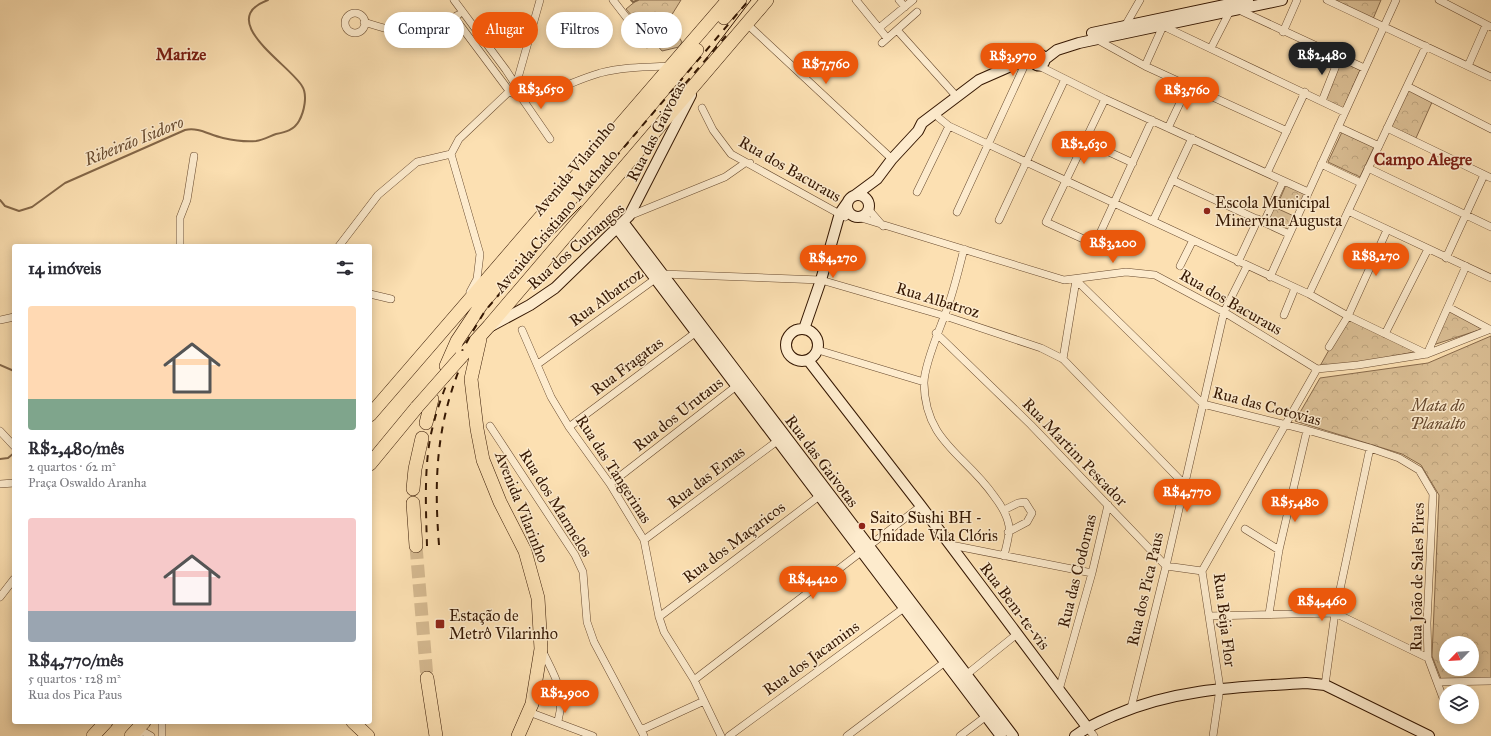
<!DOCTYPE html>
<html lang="pt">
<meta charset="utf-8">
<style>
:root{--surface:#fff;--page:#f2f2f3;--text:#2b2b33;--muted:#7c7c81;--accent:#ea580c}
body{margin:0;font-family:"IM FELL Great Primer",serif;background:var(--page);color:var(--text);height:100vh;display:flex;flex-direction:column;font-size:15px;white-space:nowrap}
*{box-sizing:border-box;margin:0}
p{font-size:13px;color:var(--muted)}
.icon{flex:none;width:22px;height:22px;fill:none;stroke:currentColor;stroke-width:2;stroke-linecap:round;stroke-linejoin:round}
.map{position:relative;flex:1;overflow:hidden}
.side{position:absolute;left:12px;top:244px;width:360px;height:480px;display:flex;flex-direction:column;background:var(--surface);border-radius:4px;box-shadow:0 2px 10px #0003}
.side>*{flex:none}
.guide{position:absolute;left:384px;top:12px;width:380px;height:36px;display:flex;gap:8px}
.needle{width:26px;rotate:245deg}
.fabs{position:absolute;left:1439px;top:636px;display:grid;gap:8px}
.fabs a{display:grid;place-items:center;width:40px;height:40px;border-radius:50%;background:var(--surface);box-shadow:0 2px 10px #0003;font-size:20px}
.price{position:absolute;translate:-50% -34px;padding:0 9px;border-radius:14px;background:var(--accent);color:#fff;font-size:13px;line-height:26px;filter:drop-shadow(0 1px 2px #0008)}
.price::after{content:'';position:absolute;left:50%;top:24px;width:12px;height:9px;margin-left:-6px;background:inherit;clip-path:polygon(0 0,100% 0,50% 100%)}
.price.on{background:#222;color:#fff}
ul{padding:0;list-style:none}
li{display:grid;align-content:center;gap:8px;height:212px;padding:0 16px}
li span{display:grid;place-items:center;height:124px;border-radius:4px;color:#555}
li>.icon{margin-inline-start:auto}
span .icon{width:72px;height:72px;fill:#fffc;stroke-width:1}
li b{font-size:17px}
h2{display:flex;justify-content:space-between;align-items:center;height:48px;padding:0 16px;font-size:17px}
.pill{padding:0 14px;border-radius:18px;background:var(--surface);box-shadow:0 2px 10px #0003;font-size:14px;line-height:36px}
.pill.on{background:var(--accent);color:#fff}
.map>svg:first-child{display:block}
</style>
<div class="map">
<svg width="1491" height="736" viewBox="0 0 1491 736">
<defs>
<pattern id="forest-crowns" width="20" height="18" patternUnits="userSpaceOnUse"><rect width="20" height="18" fill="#dabe94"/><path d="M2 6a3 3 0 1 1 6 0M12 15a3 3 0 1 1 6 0" fill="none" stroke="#bca37e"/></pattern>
</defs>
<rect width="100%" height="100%" fill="#fce0b2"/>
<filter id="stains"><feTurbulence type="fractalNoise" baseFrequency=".005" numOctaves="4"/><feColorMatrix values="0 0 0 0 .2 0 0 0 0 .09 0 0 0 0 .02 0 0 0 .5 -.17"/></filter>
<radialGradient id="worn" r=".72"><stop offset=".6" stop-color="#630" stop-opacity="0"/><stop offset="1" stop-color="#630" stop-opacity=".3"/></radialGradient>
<path fill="url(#forest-crowns)" stroke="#886a4b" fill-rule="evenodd" d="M637,0H681L668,21L682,42L679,47L662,51L626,9Z
M1333,0H1381L1373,19Z
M1341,61L1360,70L1343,109L1324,100Z
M1408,88L1433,100L1416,138L1391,127Z
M1342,132L1374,147L1360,177L1328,162Z
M1286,185L1306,193L1298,210L1279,201Z
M1274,207L1296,217L1289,231L1268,221Z
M1449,310L1482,329L1433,345Z
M1348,316L1419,351L1358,363L1320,366Z
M1491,336V679H1441L1432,656L1439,495L1421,465L1402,454L1295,421L1320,378L1428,363ZM1446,643H1472V669H1446Z"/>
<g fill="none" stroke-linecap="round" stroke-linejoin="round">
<path stroke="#846748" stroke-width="2" d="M631,0L633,2L638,0
M0,200L5,206L19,211L32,207L65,183L185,130C199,127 209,135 223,138C232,140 247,142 256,141C263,140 270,136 276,134C286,132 294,130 299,121C304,112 308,95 302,86C290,65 214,20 268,0
M0,365L14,371
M0,459L8,458L14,453"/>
<path stroke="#d4b88f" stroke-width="13" stroke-dasharray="13 6" stroke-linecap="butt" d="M416,546L427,678"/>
<defs>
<path id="street" d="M454,0L506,70L517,87
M613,0L647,44
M856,0L887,38
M899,0L905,7
M1327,0L1491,77
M1439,0L1491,27
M1237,9L1364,68
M345 23a10 10 0 1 1 20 0a10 10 0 1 1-20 0Z
M454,17L510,92L521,97L550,139
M364,22C404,35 421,38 458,15
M747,24L892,159
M879,28L913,0
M1126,29L1125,26L1140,0
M897,30L957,97
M1283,32L1297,0
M1096,39L1145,66L1287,131
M882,43L917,12
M1211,48L1230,11
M1039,66L1105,99L1308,192
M1145,66L1163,26L1344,112
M1468,66L1486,25
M1407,86L1491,129
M521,97C551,95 572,81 600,73C623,67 646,67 670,66
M1322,101L1339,58
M702,108L713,130L731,154L845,217
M939,118L949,126L1309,294L1348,316L1427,354L1466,266
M1338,127L1379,146
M1168,128L1188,86
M1387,128L1491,178
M1085,141L1133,163
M451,154L459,139L516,85L540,0
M451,154L480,254L477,279L470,292
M1321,164L1361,183
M1368,168L1491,227
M1267,173L1305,92
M1172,180L1289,234
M917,192L949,126
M869,206L870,211L883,226
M1348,211L1491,278
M957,212L1027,60
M629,216L725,177L745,163H750
M858,217L1064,280L1126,272L1155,275L1224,312L1317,369L1358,365L1427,354L1491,329
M999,220L1065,79
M1153,221L1192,138
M1264,222L1283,181
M1090,242L1046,222L1105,99
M1096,242L1152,120
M180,246V218L187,200L194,156
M339,246L378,195L417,162L451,154
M964,249C958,272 953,295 944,317C938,333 924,366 924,383C925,442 965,454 994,496C1001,505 1007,514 1009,526C1010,535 1006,547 1004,556
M1446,258L1484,175
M1238,262L1258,219
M1180,266L1193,240
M1270,277L1396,0
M1076,280L1203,404L1307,430L1370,448L1399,458L1419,470L1433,494L1427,623L1428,658L1446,706
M370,294L391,299
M1309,294L1426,46
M1448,307L1491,330
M1284,315L1295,288
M0,320L14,317
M522,330L551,397L569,427L610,484L644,540L659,617L664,632L694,680L721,736
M936,333L1031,425L1166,566L1202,571
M1385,334L1428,249
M1329,347L1348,316L1387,230
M818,350L924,382
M1063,359L1076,280
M538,364L662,274L821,280L945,316L1041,348L1063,359L1184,484
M490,426L575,555L583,572L587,622L594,642L644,736
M569,427L699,330
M0,431L14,446
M0,484L14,483
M610,484L739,384
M1004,510L1018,503L1025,502L1032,513L1027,522L1008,532
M1245,529L1279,550
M644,540L780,439
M951,545L1092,573
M0,597L14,579
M1269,614L1279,550L1307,430
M1209,616L1335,613L1428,658
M659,617L822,494
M542,650C555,677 566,691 558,721
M966,675L1017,634
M694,680L921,506
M1438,682L1491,681
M1325,685L1335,613L1370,448
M1059,690L1092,573L1108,505
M1131,708L1166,566L1224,312L1247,266
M529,712L593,736
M1087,727L1094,736
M641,730L704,701
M134,734L144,732L151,736
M162,736V722
M729,736L908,605
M847,736L949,659
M960,736L989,714
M1213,736L1220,688L1202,571L1317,369"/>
<path id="secondary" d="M1092,33L1248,0
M1033.5 60a5.5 5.5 0 1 1 11 0a5.5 5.5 0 1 1-11 0Z
M1044,60L1057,50L1079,43L1282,0
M847 206a11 11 0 1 1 22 0a11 11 0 1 1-22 0Z
M854,196L877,179L892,159L918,131L922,123L979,80L1036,55
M623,222L1013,736
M617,228L1001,736
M491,326L530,305L555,288L629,216L691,95
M786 345a16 16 0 1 1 32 0a16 16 0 1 1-32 0Z
M804,329L821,280L840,213L847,203
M808,360L921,506L1087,727
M1075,736C1088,726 1101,721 1115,715C1177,688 1241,687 1306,683L1325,685L1429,736"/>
<path id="highway" d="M724,18L740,0
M480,339L471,379L477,429L483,460L500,502L525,551L538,598L541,649L532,704L518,736
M461,357L489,326L767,0
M446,366L457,341L481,305L697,50
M370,415L728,0
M426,423L432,399
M370,464L417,407
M413,489L415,469L422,438
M413,503L416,546
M427,678L436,736
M353,722L368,736
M93,736L106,722
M131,736L144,722"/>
</defs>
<use href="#street" stroke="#67492e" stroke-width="8"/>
<use href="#secondary" stroke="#351702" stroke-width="12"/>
<use href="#highway" stroke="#351702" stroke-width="14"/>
<use href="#street" stroke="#fdebcd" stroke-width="7"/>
<use href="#secondary" stroke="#fdebcd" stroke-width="10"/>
<use href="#highway" stroke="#fce0b2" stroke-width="13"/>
<path stroke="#351702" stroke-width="1" d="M706,59L751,0
M538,250L581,206"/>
<path stroke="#351702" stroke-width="2" stroke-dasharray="7 7" stroke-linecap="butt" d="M667,105L726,36
M439,545C434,482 436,429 459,370
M427,546C426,511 424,474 430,439C439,393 460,351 485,311L749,0"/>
<defs>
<path id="highway-bridge" d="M417,407L461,357"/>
</defs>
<use href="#highway-bridge" stroke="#351702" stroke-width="14" stroke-linecap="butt"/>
<use href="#highway-bridge" stroke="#fce0b2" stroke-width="13"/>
</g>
<g fill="#8f2418" stroke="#fdebcd" stroke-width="1.5">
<circle cx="1207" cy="211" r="4"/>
<circle cx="862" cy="526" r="4"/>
<rect x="435" y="619" width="10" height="10" rx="2"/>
</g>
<g text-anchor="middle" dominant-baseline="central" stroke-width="3" stroke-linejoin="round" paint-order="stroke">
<g font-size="16" fill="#351702" stroke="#fdebcd">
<text transform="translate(656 131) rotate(-63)">Rua das Gaivotas</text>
<text transform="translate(574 168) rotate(-50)">Avenida Vilarinho</text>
<text transform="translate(790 169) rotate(30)">Rua dos Bacuraus</text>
<text transform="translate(556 221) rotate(-50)">Avenida Cristiano Machado</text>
<text transform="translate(576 246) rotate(-41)">Rua dos Curiangos</text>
<text transform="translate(606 297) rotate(-36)">Rua Albatroz</text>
<text transform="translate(938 300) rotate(17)">Rua Albatroz</text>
<text transform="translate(1231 302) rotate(30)">Rua dos Bacuraus</text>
<text transform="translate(627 366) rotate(-37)">Rua Fragatas</text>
<text transform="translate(1267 406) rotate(15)">Rua das Cotovias</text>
<text transform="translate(678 414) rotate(-38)">Rua dos Urutaus</text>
<text transform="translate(1075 452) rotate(46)">Rua Martim Pescador</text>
<text transform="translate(822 461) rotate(53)">Rua das Gaivotas</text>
<text transform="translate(614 469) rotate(57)">Rua das Tangerinas</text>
<text transform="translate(706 477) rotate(-37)">Rua das Emas</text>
<text transform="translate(556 503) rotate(58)">Rua dos Marmelos</text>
<text transform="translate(522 507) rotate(68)">Avenida Vilarinho</text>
<text transform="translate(734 542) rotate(-37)">Rua dos Maçaricos</text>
<text transform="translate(1077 571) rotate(-76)">Rua das Codornas</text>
<text transform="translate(1417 577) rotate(-89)">Rua João de Sales Pires</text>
<text transform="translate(1145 589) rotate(-77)">Rua dos Pica Paus</text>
<text transform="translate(1015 606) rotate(53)">Rua Bem-te-vis</text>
<text transform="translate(1225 620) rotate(83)">Rua Beija Flor</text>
<text transform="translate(811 658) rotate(-36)">Rua dos Jacamins</text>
</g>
<g font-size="16" fill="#351702" stroke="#fdebcd" text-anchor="start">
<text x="1215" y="202">Escola Municipal<tspan x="1215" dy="18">Minervina Augusta</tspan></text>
<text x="870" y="517">Saito Sushi BH -<tspan x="870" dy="18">Unidade Vila Clóris</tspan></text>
<text x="449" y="615">Estação de<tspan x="449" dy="18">Metrô Vilarinho</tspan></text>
</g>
<g font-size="16" font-style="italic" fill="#67492e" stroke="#fdebcd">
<text x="1438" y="405">Mata do<tspan x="1438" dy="18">Planalto</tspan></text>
</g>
<g font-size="17" font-weight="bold" fill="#7a1f14" stroke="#fdebcd">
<text x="181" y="54">Marize</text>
<text x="1423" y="159">Campo Alegre</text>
</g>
<g font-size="17" font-style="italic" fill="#694c30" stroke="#fdebcd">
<text transform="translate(134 141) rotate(-22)">Ribeirão Isidoro</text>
</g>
</g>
<rect width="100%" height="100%" filter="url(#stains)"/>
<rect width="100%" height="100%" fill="url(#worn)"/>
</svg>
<div class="fabs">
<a><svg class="needle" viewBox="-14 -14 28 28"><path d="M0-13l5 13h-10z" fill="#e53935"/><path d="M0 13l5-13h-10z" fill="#7c7c81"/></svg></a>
<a><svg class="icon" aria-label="layers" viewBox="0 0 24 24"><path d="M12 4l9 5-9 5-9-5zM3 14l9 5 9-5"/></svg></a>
</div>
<b class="price on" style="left:1322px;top:76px">R$2,480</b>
<b class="price" style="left:1013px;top:77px">R$3,970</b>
<b class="price" style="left:826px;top:85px">R$7,760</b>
<b class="price" style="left:541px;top:110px">R$3,650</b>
<b class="price" style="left:1187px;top:111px">R$3,760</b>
<b class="price" style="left:1084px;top:165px">R$2,630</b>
<b class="price" style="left:1113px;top:264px">R$3,200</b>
<b class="price" style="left:1376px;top:277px">R$8,270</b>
<b class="price" style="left:833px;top:279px">R$4,270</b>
<b class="price" style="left:1187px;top:513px">R$4,770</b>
<b class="price" style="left:1295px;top:523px">R$5,480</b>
<b class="price" style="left:813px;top:600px">R$4,420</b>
<b class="price" style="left:1322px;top:622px">R$4,460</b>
<b class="price" style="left:565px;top:714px">R$2,900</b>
<div class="guide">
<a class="pill">Comprar</a>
<a class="pill on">Alugar</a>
<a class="pill">Filtros</a>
<a class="pill">Novo</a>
</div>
<section class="side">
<h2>14 imóveis<svg class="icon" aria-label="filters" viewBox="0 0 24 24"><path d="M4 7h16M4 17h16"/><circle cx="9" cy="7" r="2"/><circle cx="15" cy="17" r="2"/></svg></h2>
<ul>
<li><span style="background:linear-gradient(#ffd9b3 75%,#7fa58c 0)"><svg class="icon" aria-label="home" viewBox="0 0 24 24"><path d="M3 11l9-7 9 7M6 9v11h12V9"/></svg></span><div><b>R$2,480/mês</b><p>2 quartos · 62 m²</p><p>Praça Oswaldo Aranha</p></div></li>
<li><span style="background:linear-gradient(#f6c9c9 75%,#9aa5b1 0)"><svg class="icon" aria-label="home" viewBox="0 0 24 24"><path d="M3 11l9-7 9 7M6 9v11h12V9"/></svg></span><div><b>R$4,770/mês</b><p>5 quartos · 128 m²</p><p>Rua dos Pica Paus</p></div></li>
</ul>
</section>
</div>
